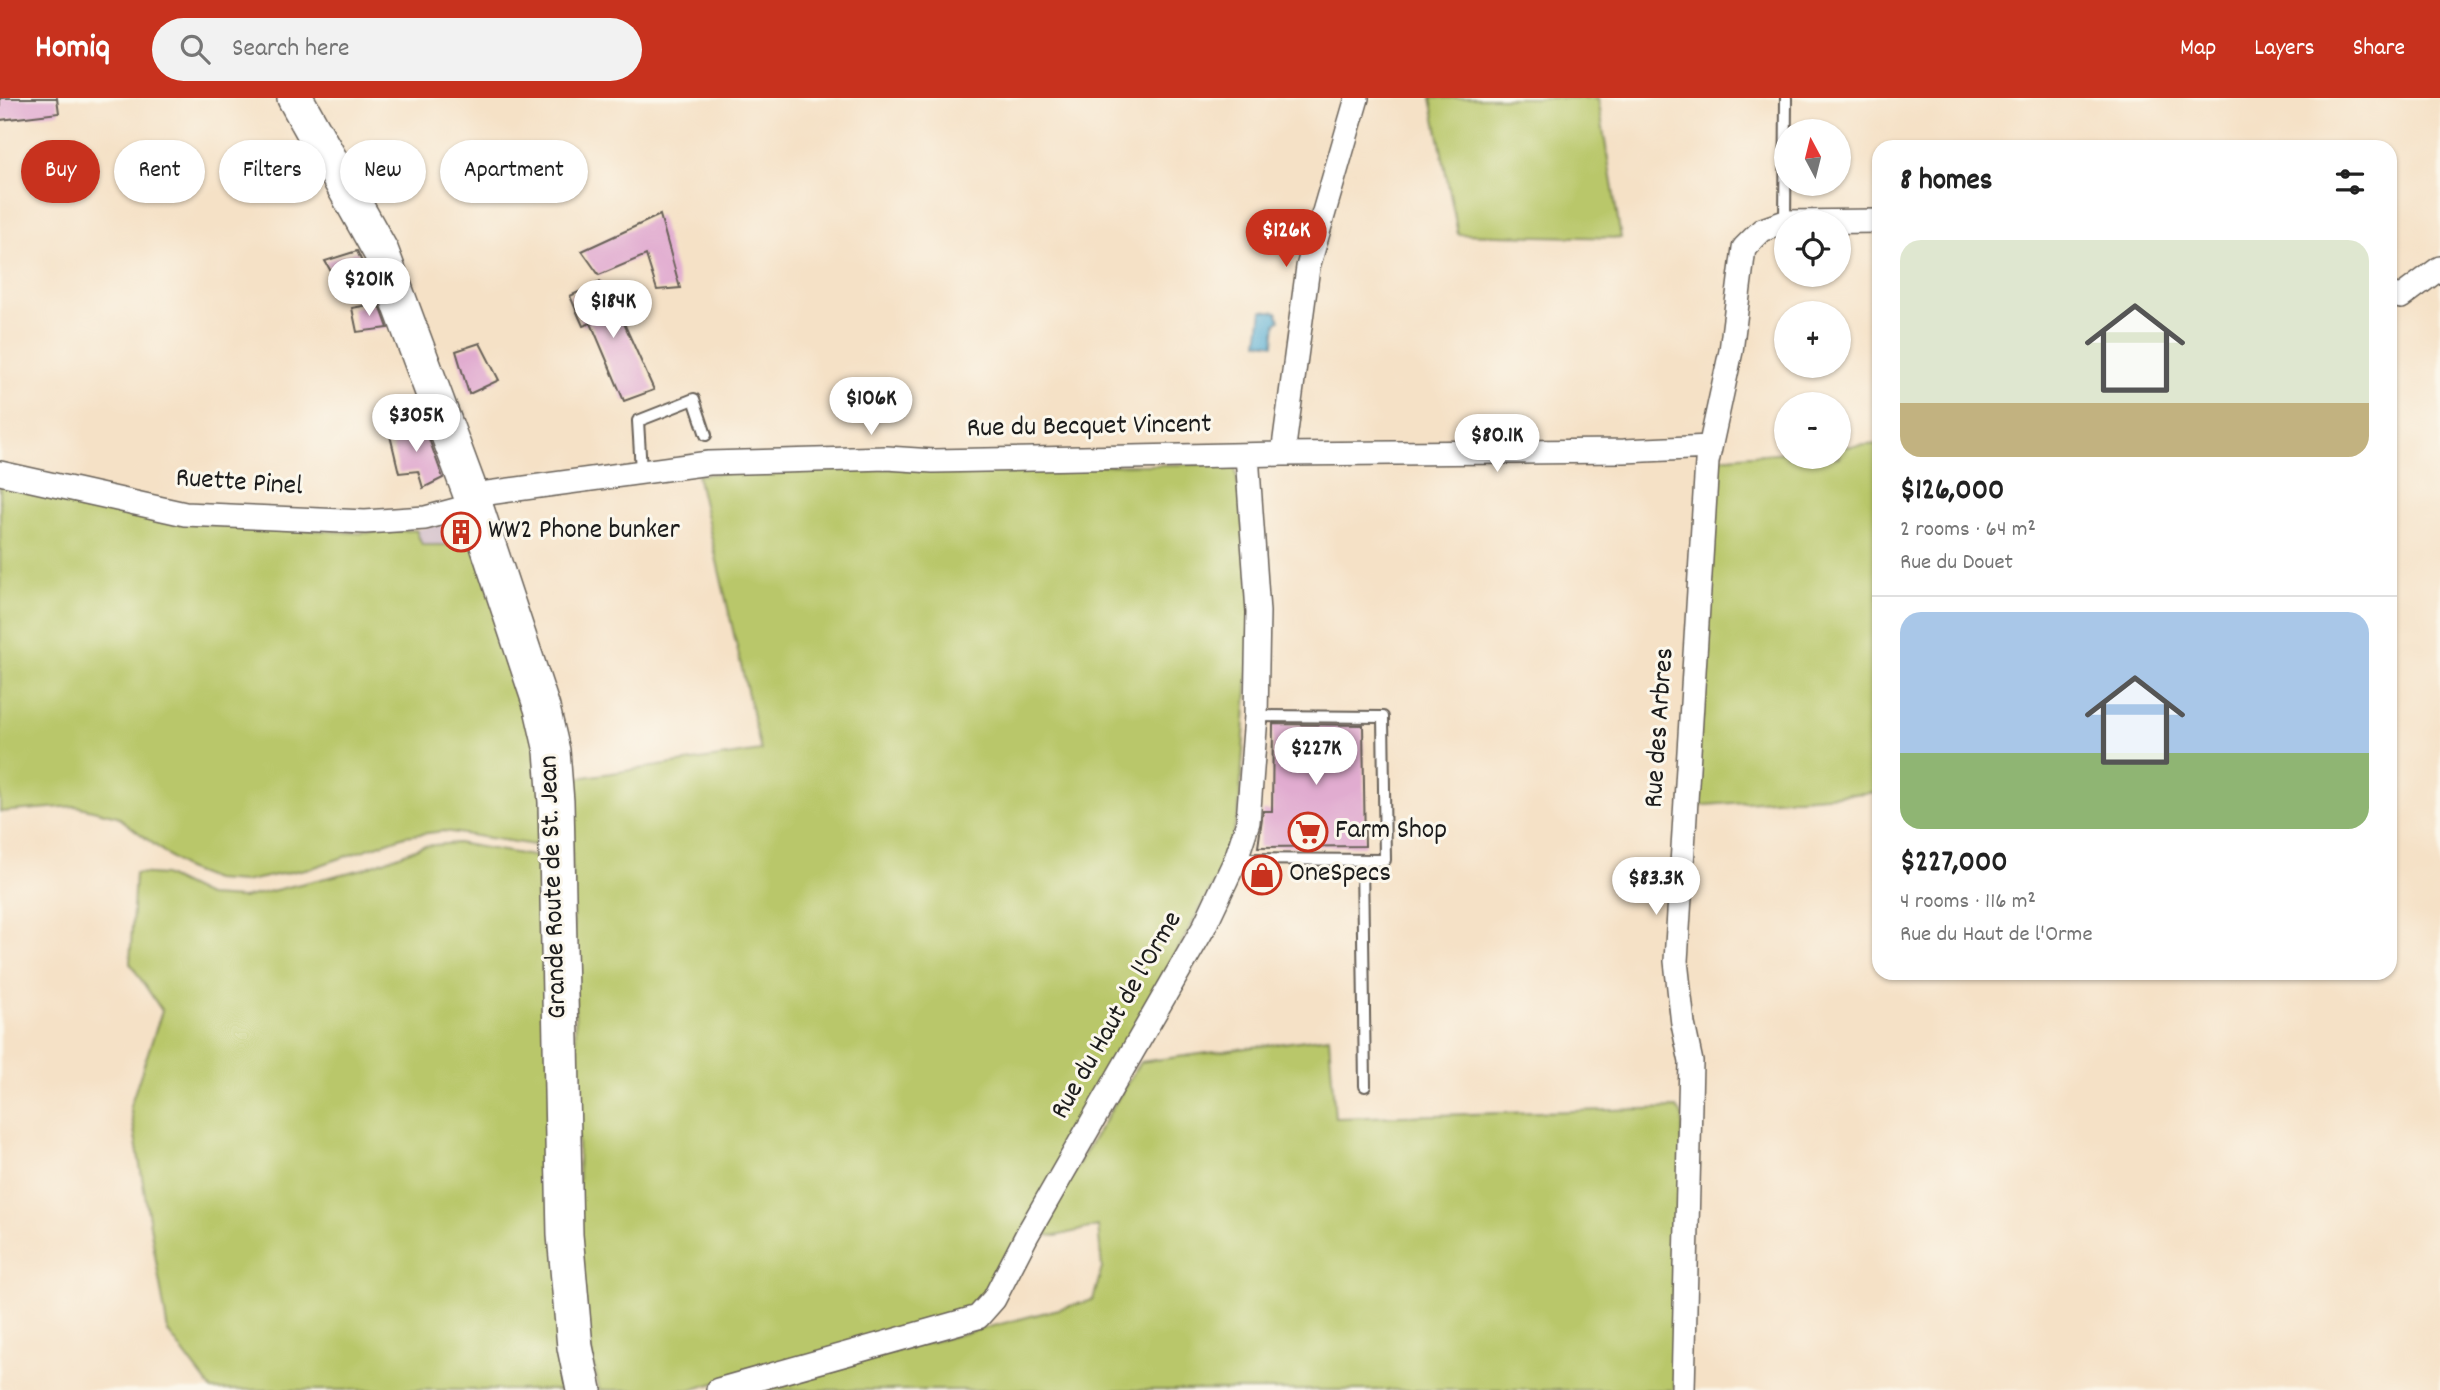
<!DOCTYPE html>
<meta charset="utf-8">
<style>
:root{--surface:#fff;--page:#f2f2f2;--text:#222;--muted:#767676;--line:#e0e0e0;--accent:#c8321e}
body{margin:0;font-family:Dekko,sans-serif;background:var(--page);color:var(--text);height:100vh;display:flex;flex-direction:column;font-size:26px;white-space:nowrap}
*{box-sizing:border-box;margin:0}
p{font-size:23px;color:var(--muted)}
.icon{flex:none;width:38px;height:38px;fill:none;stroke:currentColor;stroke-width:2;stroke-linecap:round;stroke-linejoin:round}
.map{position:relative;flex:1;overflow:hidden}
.sheet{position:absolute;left:1872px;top:42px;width:525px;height:840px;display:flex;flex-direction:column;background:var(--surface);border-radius:21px;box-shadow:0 2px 5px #0004}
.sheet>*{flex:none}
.hud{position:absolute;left:21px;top:42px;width:665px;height:63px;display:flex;gap:14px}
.needle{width:46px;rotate:353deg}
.tools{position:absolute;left:1774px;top:21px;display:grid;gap:14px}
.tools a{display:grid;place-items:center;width:77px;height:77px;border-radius:50%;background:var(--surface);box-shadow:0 2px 5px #0004;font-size:35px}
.price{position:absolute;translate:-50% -60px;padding:0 16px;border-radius:24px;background:#fff;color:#222;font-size:23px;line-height:46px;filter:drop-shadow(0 2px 4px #0008)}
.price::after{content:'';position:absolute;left:50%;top:42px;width:21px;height:16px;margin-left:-10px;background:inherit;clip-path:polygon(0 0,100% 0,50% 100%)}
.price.active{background:var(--accent);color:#fff}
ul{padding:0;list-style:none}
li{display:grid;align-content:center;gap:14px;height:371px;padding:0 28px}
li+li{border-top:2px solid var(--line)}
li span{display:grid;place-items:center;height:217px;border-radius:21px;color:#555}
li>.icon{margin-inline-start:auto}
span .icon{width:126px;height:126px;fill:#fffc;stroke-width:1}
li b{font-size:30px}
h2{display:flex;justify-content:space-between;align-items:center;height:84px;padding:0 28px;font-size:30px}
.chip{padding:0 24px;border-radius:32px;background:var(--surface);box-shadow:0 2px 5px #0004;font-size:24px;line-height:63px}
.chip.active{background:var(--accent);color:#fff}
header{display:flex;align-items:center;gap:42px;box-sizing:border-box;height:98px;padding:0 35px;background:var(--accent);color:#fff}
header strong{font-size:33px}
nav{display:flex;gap:38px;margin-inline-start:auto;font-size:24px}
.search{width:490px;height:63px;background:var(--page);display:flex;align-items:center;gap:18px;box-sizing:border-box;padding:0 24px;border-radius:38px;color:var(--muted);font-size:26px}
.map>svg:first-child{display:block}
</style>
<header>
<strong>Homiq</strong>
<div class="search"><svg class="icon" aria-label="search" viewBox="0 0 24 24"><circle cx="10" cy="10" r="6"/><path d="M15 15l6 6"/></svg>Search here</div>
<nav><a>Map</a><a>Layers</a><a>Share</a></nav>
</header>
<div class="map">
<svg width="2440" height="1292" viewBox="0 0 2440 1292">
<rect width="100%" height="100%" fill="#fbf7ec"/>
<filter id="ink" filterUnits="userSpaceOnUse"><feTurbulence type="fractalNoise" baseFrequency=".0143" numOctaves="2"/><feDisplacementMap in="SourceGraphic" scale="14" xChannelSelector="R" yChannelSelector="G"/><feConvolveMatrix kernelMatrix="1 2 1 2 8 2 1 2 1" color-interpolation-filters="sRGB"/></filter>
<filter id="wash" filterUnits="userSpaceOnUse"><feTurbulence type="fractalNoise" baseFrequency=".00686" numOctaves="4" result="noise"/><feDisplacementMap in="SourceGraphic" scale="28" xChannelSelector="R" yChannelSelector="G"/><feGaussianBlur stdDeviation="1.57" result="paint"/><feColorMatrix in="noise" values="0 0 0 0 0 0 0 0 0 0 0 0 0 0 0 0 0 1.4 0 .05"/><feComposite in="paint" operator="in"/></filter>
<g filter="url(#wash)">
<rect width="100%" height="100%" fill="#f5e1c6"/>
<path fill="#d1bdc9" d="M459,420L469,427L475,447H422L416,432Z"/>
<path fill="#b9c76a" stroke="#6a7243" stroke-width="2" d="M1431,0H1598L1621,140L1458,136Z
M1879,346V694L1693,708L1717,360L1787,354V359H1839V349Z
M1235,366L1251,486L1252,519L1239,713L1224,767L1056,1076L985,1199L958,1218L690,1292H599L587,1234L580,1146L570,681L761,653L697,377L773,371Z
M0,382L208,426L360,435L416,432L422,447H475L544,671L541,748L444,733L405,738L315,769L243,784L214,782L186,771L117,718L76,708L0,714Z
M457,745L538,759L546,766L571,1292H212L168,1234L130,1008L162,913L130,865L135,775L164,777L207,798L242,800L363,771L423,748Z
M1329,939L1335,1020L1677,1010L1683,1018L1674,1292H746L1093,1202L1102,1170L1098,1128L1056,1138L1036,1136L1140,964Z"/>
<path fill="#55acd2" stroke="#386477" stroke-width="2" d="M1262,212L1277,214L1280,222L1276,225L1274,246L1258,244Z"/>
<g id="blocks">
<path fill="#e1acd0" d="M0,0H57L59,15L0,22Z
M660,117L680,190L657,192L646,157L599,177L582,153Z
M357,153L367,175L336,182L325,163Z
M600,184L618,212L654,292L624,303L591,225L583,228L570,198Z
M379,205L388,230L357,234L352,210Z
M480,245L499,282L469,296L456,253Z
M424,327L443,380L423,390L418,373L399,375L389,333Z
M1273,626L1363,627L1365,748L1258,749L1263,713H1272Z"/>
</g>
</g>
<g filter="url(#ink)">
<use href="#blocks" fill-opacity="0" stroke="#686158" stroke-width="2"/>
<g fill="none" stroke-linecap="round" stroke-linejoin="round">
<defs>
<path id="lane" d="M1785,124L1786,0
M641,373L638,323L694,301L706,337
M1236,761L1385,762L1383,619L1256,618
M1362,762L1365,988"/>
<path id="street" d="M2390,196L2401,199L2440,170
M1283,356L1308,169L1357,0
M0,375L185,416L365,424L425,420L459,411L488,395L709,365L887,360L933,363L1283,356L1624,353L1710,349
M718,1292L978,1219L994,1201L1027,1137L1204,829L1236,761L1248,724L1256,618L1258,514L1247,357
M1683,1292L1691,964L1683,926L1676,863L1707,364L1731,253L1744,150L1762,132L1785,124L1880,123"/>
<path id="primary" d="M295,0L381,154L473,402L542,610L552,653L556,704L565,1137L575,1249L584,1292"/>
</defs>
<use href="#lane" stroke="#686158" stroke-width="14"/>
<use href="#street" stroke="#686158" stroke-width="26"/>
<use href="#primary" stroke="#686158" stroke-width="38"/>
<use href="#lane" stroke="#fff" stroke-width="10"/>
<use href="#street" stroke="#fff" stroke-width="23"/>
<use href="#primary" stroke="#fff" stroke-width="35"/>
</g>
</g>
<defs>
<symbol id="building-ring" viewBox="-11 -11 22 22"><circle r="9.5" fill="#fbf7ec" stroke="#c8321e" stroke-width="1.5"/><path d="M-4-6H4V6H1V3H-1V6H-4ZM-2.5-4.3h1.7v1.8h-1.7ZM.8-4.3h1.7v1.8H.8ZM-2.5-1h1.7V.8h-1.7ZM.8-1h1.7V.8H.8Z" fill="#c8321e"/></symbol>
<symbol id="supermarket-ring" viewBox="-11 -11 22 22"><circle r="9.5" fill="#fbf7ec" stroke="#c8321e" stroke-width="1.5"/><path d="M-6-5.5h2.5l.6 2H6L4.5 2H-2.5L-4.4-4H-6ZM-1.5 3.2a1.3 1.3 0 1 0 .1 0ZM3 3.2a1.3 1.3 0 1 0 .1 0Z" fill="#c8321e"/></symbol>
<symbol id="shop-ring" viewBox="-11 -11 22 22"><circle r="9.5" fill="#fbf7ec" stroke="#c8321e" stroke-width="1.5"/><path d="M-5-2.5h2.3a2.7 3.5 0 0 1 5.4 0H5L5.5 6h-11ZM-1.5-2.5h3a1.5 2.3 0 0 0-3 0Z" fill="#c8321e"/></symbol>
</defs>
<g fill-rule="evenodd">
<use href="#building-ring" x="439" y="412" width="44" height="44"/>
<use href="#supermarket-ring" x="1286" y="712" width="44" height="44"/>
<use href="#shop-ring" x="1240" y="755" width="44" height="44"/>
</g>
<g text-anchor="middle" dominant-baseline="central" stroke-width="6" stroke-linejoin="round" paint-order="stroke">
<g font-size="28" fill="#1c1c1c" stroke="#fbf7ec">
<text transform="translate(1089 330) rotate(-1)">Rue du Becquet Vincent</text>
<text transform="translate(239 386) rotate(4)">Ruette Pinel</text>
<text transform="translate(1661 630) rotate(-86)">Rue des Arbres</text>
<text transform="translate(555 789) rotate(-92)">Grande Route de St. Jean</text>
<text transform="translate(1118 918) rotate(-60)">Rue du Haut de l'Orme</text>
</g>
<g font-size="28" fill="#1c1c1c" stroke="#fbf7ec" text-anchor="start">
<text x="488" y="434">WW2 Phone bunker</text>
<text x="1335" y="734">Farm Shop</text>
<text x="1289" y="777">OneSpecs</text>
</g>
</g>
</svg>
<div class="tools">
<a><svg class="needle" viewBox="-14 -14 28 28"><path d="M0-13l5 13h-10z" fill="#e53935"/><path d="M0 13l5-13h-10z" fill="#767676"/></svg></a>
<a><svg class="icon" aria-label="locate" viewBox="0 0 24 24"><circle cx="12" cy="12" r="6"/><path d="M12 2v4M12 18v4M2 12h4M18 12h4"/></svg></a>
<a>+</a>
<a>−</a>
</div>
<b class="price active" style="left:1286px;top:171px">$126K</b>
<b class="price" style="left:369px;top:220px">$201K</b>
<b class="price" style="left:613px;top:242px">$184K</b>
<b class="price" style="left:871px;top:339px">$106K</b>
<b class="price" style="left:416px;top:356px">$305K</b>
<b class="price" style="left:1497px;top:376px">$80.1K</b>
<b class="price" style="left:1316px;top:689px">$227K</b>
<b class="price" style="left:1656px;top:819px">$83.3K</b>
<div class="hud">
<a class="chip active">Buy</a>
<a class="chip">Rent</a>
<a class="chip">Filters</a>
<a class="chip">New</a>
<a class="chip">Apartment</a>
</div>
<section class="sheet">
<h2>8 homes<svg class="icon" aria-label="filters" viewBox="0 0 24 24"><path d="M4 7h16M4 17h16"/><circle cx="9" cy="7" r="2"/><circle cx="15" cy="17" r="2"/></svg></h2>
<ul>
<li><span style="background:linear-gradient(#dfe7d0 75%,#c2b280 0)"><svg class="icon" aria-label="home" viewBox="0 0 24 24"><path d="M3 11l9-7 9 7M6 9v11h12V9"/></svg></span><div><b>$126,000</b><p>2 rooms · 64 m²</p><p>Rue du Douet</p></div></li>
<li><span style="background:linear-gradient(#a9c7e8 65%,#8fb573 0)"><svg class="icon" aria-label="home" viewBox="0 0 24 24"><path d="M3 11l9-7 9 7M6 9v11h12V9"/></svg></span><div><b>$227,000</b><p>4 rooms · 116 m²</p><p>Rue du Haut de l'Orme</p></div></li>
</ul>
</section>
</div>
